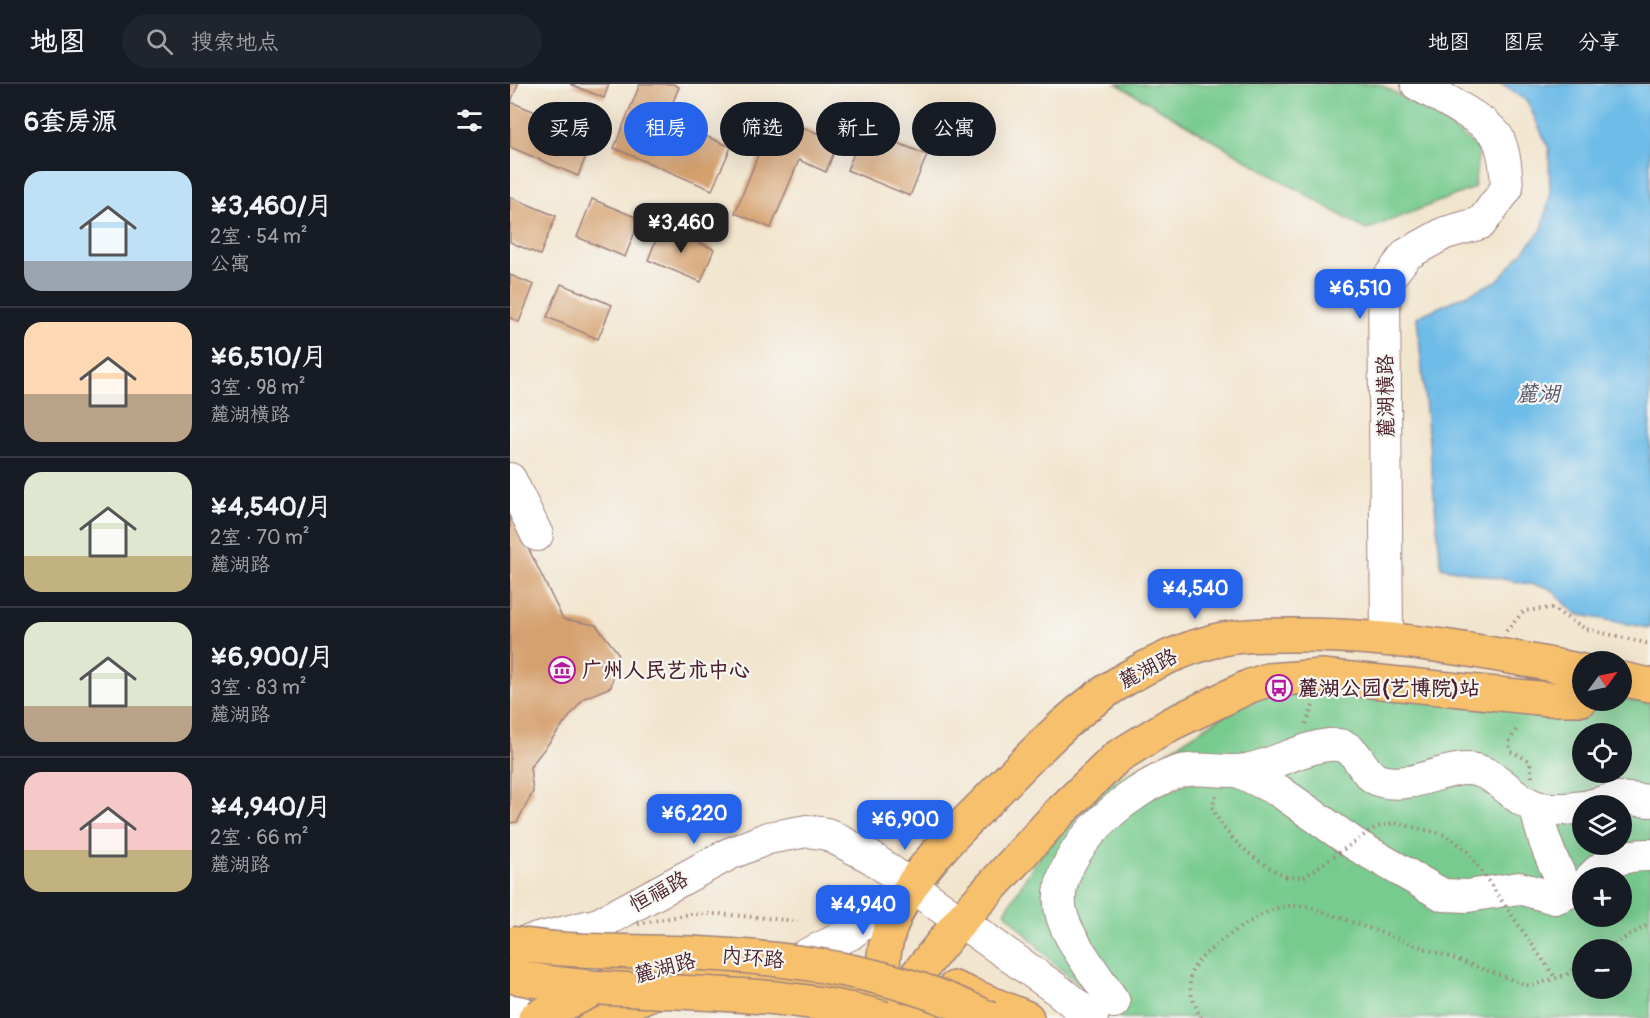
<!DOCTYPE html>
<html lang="zh">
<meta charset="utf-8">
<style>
:root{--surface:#171b24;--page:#20242c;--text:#f1f3f6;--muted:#9ea1a6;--line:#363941;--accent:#2563eb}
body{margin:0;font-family:Pangolin,"LXGW WenKai TC",sans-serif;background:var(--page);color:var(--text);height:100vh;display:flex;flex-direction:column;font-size:22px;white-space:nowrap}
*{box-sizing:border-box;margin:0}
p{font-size:20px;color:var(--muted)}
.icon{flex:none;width:33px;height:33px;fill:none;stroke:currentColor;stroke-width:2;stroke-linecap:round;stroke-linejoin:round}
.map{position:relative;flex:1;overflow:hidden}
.panel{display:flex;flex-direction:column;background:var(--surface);width:510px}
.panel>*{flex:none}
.banner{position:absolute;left:18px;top:18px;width:570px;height:54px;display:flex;gap:12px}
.needle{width:39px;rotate:57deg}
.tools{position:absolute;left:1062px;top:567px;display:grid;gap:12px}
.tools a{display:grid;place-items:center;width:60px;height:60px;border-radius:50%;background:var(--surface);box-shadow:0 6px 24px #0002;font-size:30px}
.price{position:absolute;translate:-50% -51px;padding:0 14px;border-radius:12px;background:var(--accent);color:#fff;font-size:20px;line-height:39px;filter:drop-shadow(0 2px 3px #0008)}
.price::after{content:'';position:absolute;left:50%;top:36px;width:18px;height:14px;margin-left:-9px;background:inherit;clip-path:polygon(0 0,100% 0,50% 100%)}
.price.current{background:#222;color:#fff}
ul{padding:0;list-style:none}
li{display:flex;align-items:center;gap:18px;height:150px;padding:0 24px}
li+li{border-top:2px solid var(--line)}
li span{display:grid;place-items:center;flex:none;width:168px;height:120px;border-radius:18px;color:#555}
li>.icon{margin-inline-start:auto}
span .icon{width:72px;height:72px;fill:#fffc;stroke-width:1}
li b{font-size:26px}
h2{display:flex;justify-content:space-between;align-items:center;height:72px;padding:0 24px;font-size:26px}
.chip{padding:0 21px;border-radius:27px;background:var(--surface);box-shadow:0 6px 24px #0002;font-size:21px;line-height:54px}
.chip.current{background:var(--accent);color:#fff}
header{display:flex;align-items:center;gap:36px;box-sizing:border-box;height:84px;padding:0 30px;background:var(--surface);border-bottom:2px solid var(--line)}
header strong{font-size:28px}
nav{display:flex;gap:33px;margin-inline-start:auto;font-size:21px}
.search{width:420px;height:54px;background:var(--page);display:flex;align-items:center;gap:15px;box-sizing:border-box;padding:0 21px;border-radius:33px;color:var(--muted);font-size:22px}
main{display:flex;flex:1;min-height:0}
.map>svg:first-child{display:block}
</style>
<header>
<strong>地图</strong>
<div class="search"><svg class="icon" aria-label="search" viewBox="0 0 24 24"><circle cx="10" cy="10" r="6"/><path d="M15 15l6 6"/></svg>搜索地点</div>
<nav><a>地图</a><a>图层</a><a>分享</a></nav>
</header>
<main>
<section class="panel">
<h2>6套房源<svg class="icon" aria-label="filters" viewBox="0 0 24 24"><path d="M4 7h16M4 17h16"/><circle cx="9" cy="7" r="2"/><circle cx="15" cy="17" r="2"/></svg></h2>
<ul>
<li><span style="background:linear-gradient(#bfe0f5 75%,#9aa5b1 0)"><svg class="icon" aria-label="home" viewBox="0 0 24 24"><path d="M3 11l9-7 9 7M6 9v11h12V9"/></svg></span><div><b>¥3,460/月</b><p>2室 · 54 m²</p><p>公寓</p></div></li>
<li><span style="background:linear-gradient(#ffd9b3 60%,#b9a48a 0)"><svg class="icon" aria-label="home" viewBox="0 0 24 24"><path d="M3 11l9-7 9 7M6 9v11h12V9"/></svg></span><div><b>¥6,510/月</b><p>3室 · 98 m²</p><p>麓湖横路</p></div></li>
<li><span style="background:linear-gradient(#dfe7d0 70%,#c2b280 0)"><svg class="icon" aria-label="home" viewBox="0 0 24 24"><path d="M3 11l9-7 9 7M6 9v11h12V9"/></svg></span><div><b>¥4,540/月</b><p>2室 · 70 m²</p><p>麓湖路</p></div></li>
<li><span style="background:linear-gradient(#dfe7d0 70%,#b9a48a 0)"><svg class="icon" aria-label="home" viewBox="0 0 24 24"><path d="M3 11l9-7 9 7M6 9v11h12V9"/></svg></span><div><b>¥6,900/月</b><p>3室 · 83 m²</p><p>麓湖路</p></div></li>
<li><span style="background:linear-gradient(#f6c9c9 65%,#c2b280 0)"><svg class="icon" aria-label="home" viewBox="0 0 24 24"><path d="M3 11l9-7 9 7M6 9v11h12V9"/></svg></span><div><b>¥4,940/月</b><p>2室 · 66 m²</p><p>麓湖路</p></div></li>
</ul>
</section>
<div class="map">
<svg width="1140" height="934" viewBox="0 0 1140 934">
<rect width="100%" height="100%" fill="#f6f6f2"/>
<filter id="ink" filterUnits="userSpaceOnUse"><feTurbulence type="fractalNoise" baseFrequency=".0167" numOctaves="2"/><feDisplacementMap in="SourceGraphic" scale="12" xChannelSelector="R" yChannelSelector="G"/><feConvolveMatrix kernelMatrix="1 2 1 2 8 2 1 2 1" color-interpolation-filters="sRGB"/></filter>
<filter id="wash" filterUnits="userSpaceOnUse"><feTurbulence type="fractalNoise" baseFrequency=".008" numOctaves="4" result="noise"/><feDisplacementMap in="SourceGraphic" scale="24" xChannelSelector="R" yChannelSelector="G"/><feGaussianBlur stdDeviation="1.35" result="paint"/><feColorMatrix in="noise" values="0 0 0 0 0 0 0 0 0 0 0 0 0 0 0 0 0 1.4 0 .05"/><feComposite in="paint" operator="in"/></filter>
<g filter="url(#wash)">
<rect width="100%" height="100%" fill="#f2e5ce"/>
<path fill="#77cb8e" stroke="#60755c" stroke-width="1.5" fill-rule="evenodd" d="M607,0H870L924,31L969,65L964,104L856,146Z
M849,586L1072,616L1112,615L1140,619V934H611L545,881L495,828L525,779L586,708L657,668L739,615ZM1072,650H1112V688H1072ZM1072,722H1112V760H1072ZM1072,794H1112V832H1072ZM1072,866H1112V904H1072Z"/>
<path fill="#6ebce8" stroke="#5c6e8a" stroke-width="1.5" d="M991,0H1140V544L1066,530L1040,504L931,483L907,233L987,197L1032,146L1040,112L1039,65L1017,17Z"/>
<g id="blocks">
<path fill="#d6a16f" d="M0,0H8L1,18L84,52L68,92L0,63Z
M60,0H99L94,14Z
M130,0H163L169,3L156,35L221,63L202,106L104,64Z
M264,31L328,58L316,88L289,76L261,144L225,129Z
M354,45L417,71L400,112L337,86Z
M0,113L46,132L30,171L0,158Z
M82,115L130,135L115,173L67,153Z
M151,143L204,165L191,198L138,176Z
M0,191L24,201L9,238L0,234Z
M51,200L102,221L88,255L37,233Z
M0,427L53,535L86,541L108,569L101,603L74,614L20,683L23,708L7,738L0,739Z"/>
</g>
</g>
<g filter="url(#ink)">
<use href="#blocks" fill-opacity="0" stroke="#9e827c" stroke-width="1.5"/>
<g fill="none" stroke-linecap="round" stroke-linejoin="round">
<defs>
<path id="minor" d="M0,395L27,451
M877,556L874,200L897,170L935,149L971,139L997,104C996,87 995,70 988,54C980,38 924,10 907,0
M728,687L769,707L846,761L933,811L958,812L1009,804L1045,814L1072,803
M1079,722L1108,714L1140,717
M1026,723C1032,754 1042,781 1060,808
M1081,794C1098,775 1115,771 1140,771
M15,858L89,840L219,770L258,754L297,747L317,750L362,774L549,907L582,934
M294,872L340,850L400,801
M604,918C589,895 559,857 552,832C535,773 617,706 665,689C688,681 713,690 736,686C764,681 804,658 828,661C850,663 851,692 871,697C900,705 931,685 956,685C987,685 1001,716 1027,723C1042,727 1058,725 1072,723
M0,920L20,934"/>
<path id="major" d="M1112,595L1140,601
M444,904L517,934
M87,905L155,882L190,874
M377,916C376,906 373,895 373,885C374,818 428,766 472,722C517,677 561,626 617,594C644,578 674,565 704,557C731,550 763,551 790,551C885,551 979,568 1072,587
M377,916L405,893L450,837L550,728L607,673L661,640L740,602L758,596L812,592L1038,615H1072
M84,934C109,923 133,911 160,904C251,881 348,907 435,934"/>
</defs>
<use href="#minor" stroke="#9e827c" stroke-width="34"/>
<use href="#major" stroke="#9e827c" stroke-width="36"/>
<path stroke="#9e827c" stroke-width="4" stroke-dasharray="1.5 4.5" stroke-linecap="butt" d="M996,547L1014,527L1041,524L1076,545L1140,560
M796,640L804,619
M1006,646L999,658L1000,667L1020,677L1022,693
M706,712L702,722C715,756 745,776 776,793
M180,830H209L288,837
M1093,866L1140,840
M691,934C685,921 677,905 681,890C687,868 747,830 768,824C780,821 788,821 800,823L1020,902L1056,891L1072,878"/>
<use href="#minor" stroke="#fff" stroke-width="32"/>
<use href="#major" stroke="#f7c06c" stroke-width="33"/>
<defs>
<path id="major-bridge" d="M25,934L83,906"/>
<path id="highway-bridge" d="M0,859C60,869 122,867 182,869C283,874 387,887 478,934
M0,892C124,917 252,898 374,934"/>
</defs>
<use href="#major-bridge" stroke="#9e827c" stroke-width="36" stroke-linecap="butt"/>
<use href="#highway-bridge" stroke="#9e827c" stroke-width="36" stroke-linecap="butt"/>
<path stroke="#9e827c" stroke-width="4" stroke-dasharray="1.5 4.5" stroke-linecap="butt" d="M776,793H794L866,743L885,739L937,751L958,768L1046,895
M128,840L180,830"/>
<use href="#major-bridge" stroke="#f7c06c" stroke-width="33"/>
<use href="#highway-bridge" stroke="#f7c06c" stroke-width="33"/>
</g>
</g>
<defs>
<symbol id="museum-ring" viewBox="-11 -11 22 22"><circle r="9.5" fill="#f6f6f2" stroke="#b5179e" stroke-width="1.5"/><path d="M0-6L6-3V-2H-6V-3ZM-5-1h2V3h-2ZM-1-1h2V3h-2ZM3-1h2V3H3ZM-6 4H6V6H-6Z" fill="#b5179e"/></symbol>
<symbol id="bus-ring" viewBox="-11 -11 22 22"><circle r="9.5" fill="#f6f6f2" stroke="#b5179e" stroke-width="1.5"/><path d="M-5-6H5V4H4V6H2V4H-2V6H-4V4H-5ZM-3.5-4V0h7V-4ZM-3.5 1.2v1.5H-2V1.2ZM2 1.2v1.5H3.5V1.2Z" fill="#b5179e"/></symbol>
</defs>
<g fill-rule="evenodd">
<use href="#museum-ring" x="37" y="571" width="30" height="30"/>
<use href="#bus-ring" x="754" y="589" width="30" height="30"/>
</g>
<g text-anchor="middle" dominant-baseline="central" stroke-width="4.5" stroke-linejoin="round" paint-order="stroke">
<g font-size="21" fill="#4a1f2b" stroke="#f6f6f2">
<text transform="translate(876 312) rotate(-91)">麓湖横路</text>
<text transform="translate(638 585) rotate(-27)">麓湖路</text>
<text transform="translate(149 808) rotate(-28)">恒福路</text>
<text transform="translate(243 874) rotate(5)">内环路</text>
<text transform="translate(155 884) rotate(-15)">麓湖路</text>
</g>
<g font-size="21" font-weight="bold" fill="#4a1f2b" stroke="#f6f6f2" text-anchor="start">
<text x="72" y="586">广州人民艺术中心</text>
<text x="788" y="604">麓湖公园(艺博院)站</text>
</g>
<g font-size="22" font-style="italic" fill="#57566d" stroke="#f6f6f2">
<text x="1028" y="310">麓湖</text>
</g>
</g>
</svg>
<div class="tools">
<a><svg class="needle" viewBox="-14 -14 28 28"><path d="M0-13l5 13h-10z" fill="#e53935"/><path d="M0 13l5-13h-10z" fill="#9ea1a6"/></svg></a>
<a><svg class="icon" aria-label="locate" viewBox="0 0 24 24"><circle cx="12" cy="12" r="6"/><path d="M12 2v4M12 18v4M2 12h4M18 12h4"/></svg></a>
<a><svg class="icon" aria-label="layers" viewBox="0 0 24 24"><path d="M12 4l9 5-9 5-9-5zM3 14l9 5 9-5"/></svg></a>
<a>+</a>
<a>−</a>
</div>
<b class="price current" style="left:171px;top:170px">¥3,460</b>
<b class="price" style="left:850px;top:236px">¥6,510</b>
<b class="price" style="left:685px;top:536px">¥4,540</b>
<b class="price" style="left:184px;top:761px">¥6,220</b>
<b class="price" style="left:395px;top:767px">¥6,900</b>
<b class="price" style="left:353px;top:852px">¥4,940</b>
<div class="banner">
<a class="chip">买房</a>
<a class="chip current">租房</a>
<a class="chip">筛选</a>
<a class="chip">新上</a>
<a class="chip">公寓</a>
</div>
</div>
</main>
